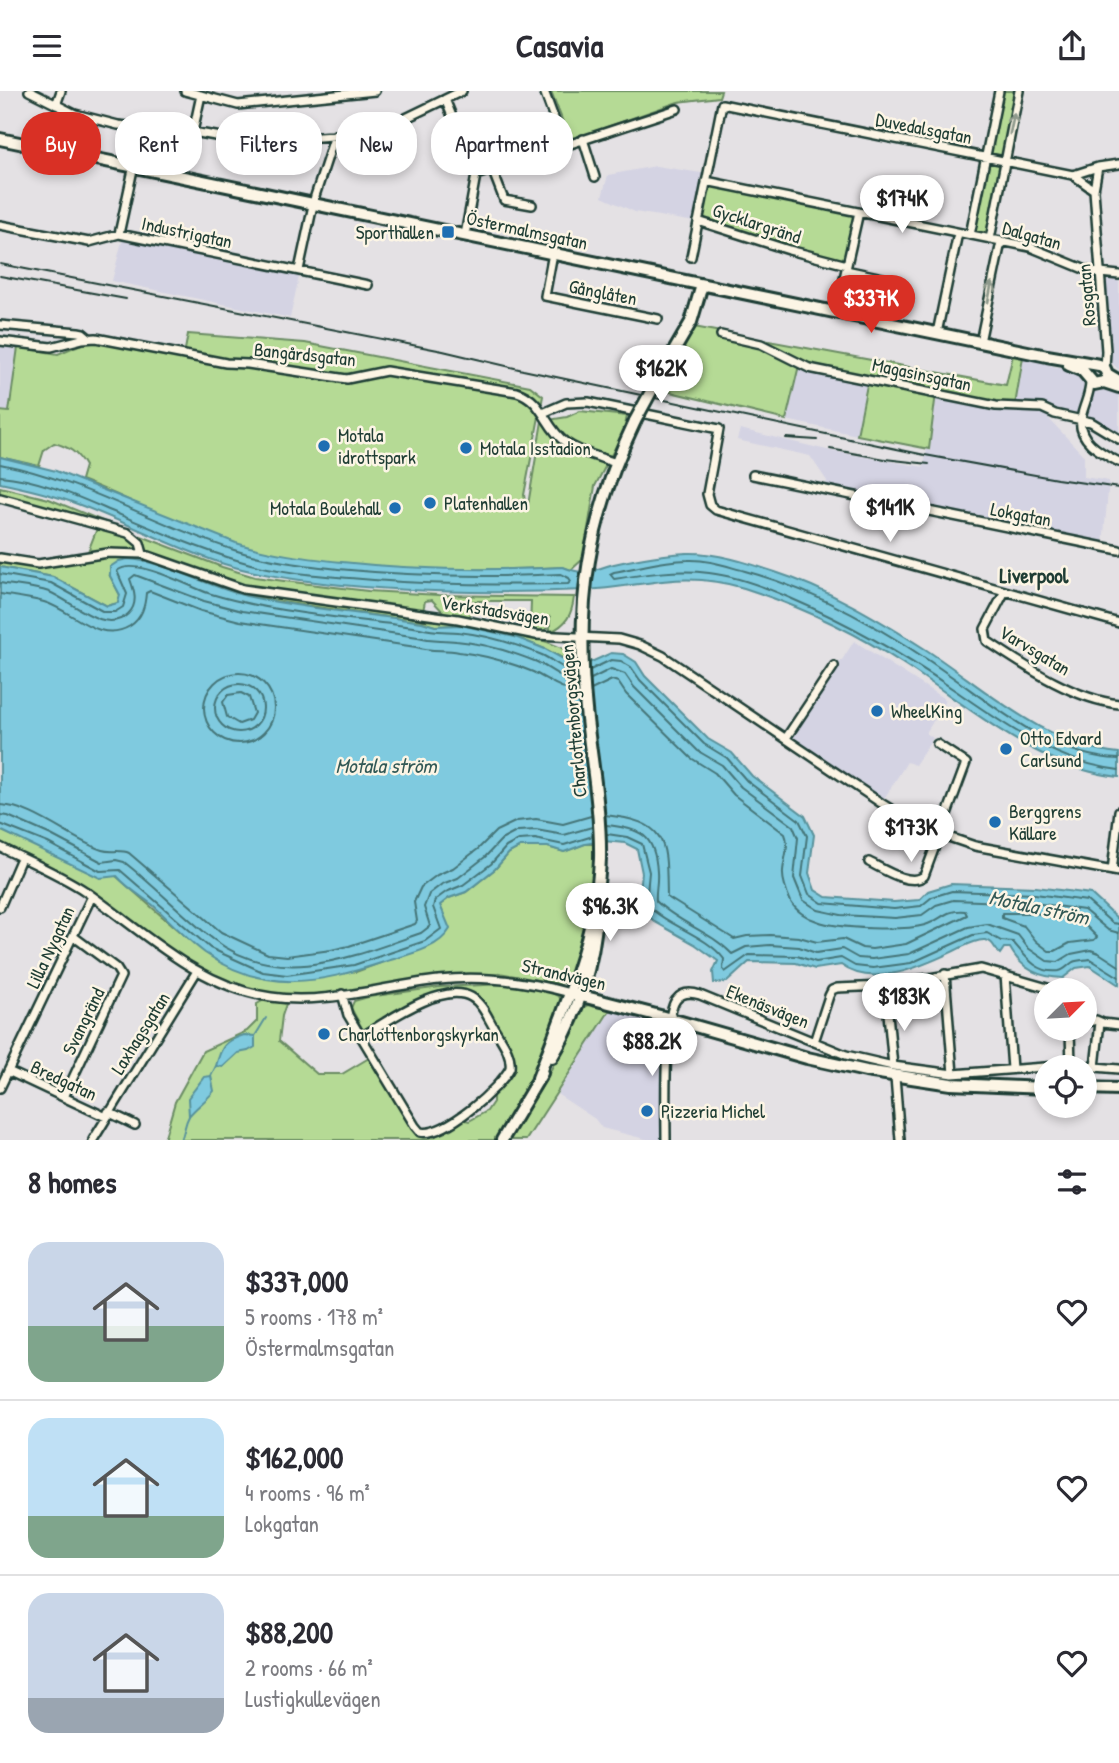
<!DOCTYPE html>
<meta charset="utf-8">
<style>
:root{--surface:#fff;--page:#f2f2f3;--text:#2b2b33;--muted:#7c7c81;--line:#e1e1e2;--accent:#d93025}
body{margin:0;font-family:"Patrick Hand",sans-serif;background:var(--page);color:var(--text);height:100vh;display:flex;flex-direction:column;font-size:26px;white-space:nowrap}
*{box-sizing:border-box;margin:0}
p{font-size:23px;color:var(--muted)}
.icon{flex:none;width:38px;height:38px;fill:none;stroke:currentColor;stroke-width:2;stroke-linecap:round;stroke-linejoin:round}
.map{position:relative;height:1049px;overflow:hidden}
.sheet{display:flex;flex-direction:column;background:var(--surface);flex:1}
.sheet>*{flex:none}
.guide{position:absolute;left:21px;top:21px;width:700px;height:63px;display:flex;gap:14px}
.needle{width:46px;rotate:66deg}
.buttons{position:absolute;left:1034px;top:887px;display:grid;gap:14px}
.buttons a{display:grid;place-items:center;width:63px;height:63px;border-radius:50%;background:var(--surface);box-shadow:0 4px 10px #0003;font-size:35px}
.price{position:absolute;translate:-50% -60px;padding:0 16px;border-radius:24px;background:#fff;color:#222;font-size:23px;line-height:46px;filter:drop-shadow(0 2px 4px #0008)}
.price::after{content:'';position:absolute;left:50%;top:42px;width:21px;height:16px;margin-left:-10px;background:inherit;clip-path:polygon(0 0,100% 0,50% 100%)}
.price.selected{background:var(--accent);color:#fff}
ul{padding:0;list-style:none}
li{display:flex;align-items:center;gap:21px;height:175px;padding:0 28px}
li+li{border-top:2px solid var(--line)}
li span{display:grid;place-items:center;flex:none;width:196px;height:140px;border-radius:21px;color:#555}
li>.icon{margin-inline-start:auto}
span .icon{width:84px;height:84px;fill:#fffc;stroke-width:1}
li b{font-size:30px}
h2{display:flex;justify-content:space-between;align-items:center;height:84px;padding:0 28px;font-size:30px}
.tag{padding:0 24px;border-radius:28px;background:var(--surface);box-shadow:0 4px 10px #0003;font-size:24px;line-height:63px}
.tag.selected{background:var(--accent);color:#fff}
header{display:flex;justify-content:space-between;align-items:center;height:91px;padding:0 28px;background:var(--surface);font-size:32px;font-weight:700}
.map>svg:first-child{display:block}
</style>
<header><svg class="icon" aria-label="menu" viewBox="0 0 24 24"><path d="M4 6h16M4 12h16M4 18h16"/></svg>Casavia<svg class="icon" aria-label="share" viewBox="0 0 24 24"><path d="M12 15V3M7 8l5-5 5 5M5 13v7h14v-7"/></svg></header>
<div class="map">
<svg width="1119" height="1049" viewBox="0 0 1119 1049">
<rect width="100%" height="100%" fill="#e4e1e4"/>
<filter id="ink" filterUnits="userSpaceOnUse"><feTurbulence type="fractalNoise" baseFrequency=".0143" numOctaves="2"/><feDisplacementMap in="SourceGraphic" scale="14" xChannelSelector="R" yChannelSelector="G"/><feConvolveMatrix kernelMatrix="1 2 1 2 8 2 1 2 1" color-interpolation-filters="sRGB"/></filter>
<g filter="url(#ink)">
<path fill="#d4d3e3" d="M656,75L708,83L701,132L635,121L602,106L608,84Z
M123,146L300,181L290,227L112,190Z
M1102,185H1119V279L1111,271Z
M0,252L18,256L9,321L0,320Z
M1023,266L1079,283L1085,294L1098,301L1119,288V353L1082,324L1058,321L1035,313L1084,365V386L1109,390L1103,454L825,397L827,390L810,365L737,349L740,338L831,360L924,376L936,302L1015,314Z
M800,270L869,289L857,344L786,329Z
M854,550L946,609L926,642L933,647L915,674L907,671L882,711L786,647L834,572L842,569Z
M610,919L656,928L663,940L660,1049H649L602,1037L595,1028L557,1003Z"/>
<path fill="#b5da95" stroke="#6a8c64" stroke-width="2" d="M551,0H721L719,6L678,11L570,49Z
M1001,0H1021L992,148L972,144Z
M707,88L862,120L849,174L701,132Z
M694,236L1006,294L1013,264L1023,266L1015,314L999,316L936,302L929,358L857,344L868,289L800,270L786,329L658,298L671,272Z
M188,243L305,252L530,295L543,305L524,404L527,420L542,330L567,326L580,320L627,325L624,340L595,395L583,468L571,479L563,476C468,481 352,480 259,460C197,446 140,411 81,389L85,375C77,361 69,356 54,352L44,359L39,375L0,366V320L9,321L18,256L58,263L100,245L184,264Z
M0,396L49,408L122,438L0,406Z
M98,435L126,443L138,452V457L87,463Z
M141,445L222,476L255,486L284,490L368,500L439,504L574,506C572,524 566,534 550,541V525L547,537L543,541L530,540L531,510H471L470,528L445,523L432,509L425,510L423,520L239,494L149,461L142,452Z
M112,465C163,464 201,492 250,502C307,514 366,516 423,529C432,531 440,528 449,529C472,530 549,548 567,560C572,563 573,567 574,573L545,558L515,546L461,534L435,535L422,531L274,510L209,495L110,485L120,504L118,512L107,515L53,486L0,476V470C42,478 71,472 112,465Z
M0,739L45,759L116,785L180,841L356,881L380,872L444,827L440,814L449,807L466,801L495,778L509,762L520,756H548L564,761L585,753H596L590,812L574,883L568,891L560,893L499,882V888L402,894L288,907L282,925L279,950L317,983H342L374,964L420,1041L432,1042L434,1046L462,1028L469,1030L487,1020L493,1011V1001L513,974L473,904L437,903L419,908L368,939H363L351,917L354,910L368,906L440,896L506,893L546,899L560,906C569,930 509,1026 495,1049H164L175,1011L203,960L247,940L257,930V913L269,906L197,881L115,819L0,757Z
M588,914L610,919L526,1049H509L547,987L579,919Z"/>
<path fill="#7fcadf" stroke="#59929b" stroke-width="2" d="M0,366L56,380L236,452C270,463 306,467 342,471C415,479 489,480 563,476C588,486 591,479 614,473C636,468 664,463 687,462C715,461 748,472 775,481C828,498 878,528 925,558C986,598 1043,654 1119,662V686C1036,677 973,618 905,574C857,542 799,515 744,497C682,478 644,496 585,499C497,503 410,502 323,492C289,488 256,483 224,473C171,456 121,428 69,410C46,402 24,397 0,392Z
M128,468C165,470 208,496 246,505C303,518 363,522 422,531L435,535L461,534L515,546L545,558L572,573L589,572L611,562L623,563L636,571L645,585L708,648L732,662L752,685L805,725L814,744L809,782L815,799L826,806L894,811L919,809L928,800L951,793L1036,796L1091,803L1119,829V894L1090,875L1076,877L1063,887C1039,886 1022,879 1010,857H1004L1000,863C994,858 994,850 985,849C975,848 963,856 954,860C922,875 873,898 841,874L815,878L796,872L749,871L727,891L714,892L713,881L718,870L696,854L655,831L638,815L642,782L637,758L625,752L603,750L585,753L564,761L548,756H520L509,762L495,778L466,801L449,807L440,814L450,838C438,859 405,864 384,871C320,892 265,904 205,862C186,848 171,831 154,815C141,805 127,797 117,785L100,787L0,739V476L53,486L107,515L118,512L120,504L110,485V476L119,470Z
M244,944L255,945V956L248,960L238,962L223,976L216,975C221,956 224,950 244,944Z
M211,985L214,1000C206,1010 197,1015 189,1025L188,1007L204,986Z"/>
<g fill="none" stroke-linecap="round" stroke-linejoin="round">
<path stroke="#457578" stroke-width="2" d="M0,373C83,389 154,433 234,459C267,470 303,474 338,478C412,485 487,487 561,483L569,487L571,490L568,493C495,494 423,494 350,487C313,484 275,481 240,470C196,457 153,438 111,420C76,405 39,388 0,385
M0,483L51,492L104,521H115L123,516L127,503L117,480C135,465 187,495 208,502C276,523 350,527 420,537C433,541 444,540 458,541C486,544 516,553 542,564C553,569 564,580 576,580
M0,492C16,495 34,496 49,501C71,509 105,545 128,523C139,513 134,499 130,488L135,484L204,510L242,520L418,546C432,550 442,548 456,550C483,552 512,561 537,571C550,577 562,589 577,589
M0,503C14,505 30,507 44,511C72,519 99,554 130,535C142,527 145,515 146,502L150,500L201,520L240,530L416,556C432,561 443,558 459,561C484,564 509,571 533,581C548,588 560,599 578,600
M590,579L611,569L621,570L631,576L640,589L704,653L727,667L747,690L799,729L807,745L802,785L809,803L822,812L894,818L921,815L932,806L952,800L1035,803L1087,810L1112,832L1119,833
M204 617a35 35 0 1 1 70 0a35 35 0 1 1-70 0Z
M591,588L611,578L625,583L634,596L698,660L722,674L741,696L793,735L798,747L794,787L803,809L818,819L841,824L895,827L922,824L936,814L953,809L1034,812L1084,819L1108,839L1119,842
M215 617a24 24 0 1 1 48 0a24 24 0 1 1-48 0Z
M591,599L612,589L618,591L626,603L691,667L715,682L734,704L785,743C790,754 784,768 783,780C782,790 787,802 791,811C796,820 807,827 817,830C838,838 904,840 925,834C942,829 945,818 965,820L967,824L906,853L872,858L862,857L843,848L817,851L799,846L770,844L747,845L734,848L667,806C666,750 669,731 605,724
M241,602L249,606L254,622L250,629L239,633L227,626L223,611L228,604Z
M1119,668C1059,667 1004,623 958,590C893,543 822,501 745,480C726,475 707,468 688,469C663,469 638,477 614,481L610,483L614,488C645,483 677,478 709,482C737,485 765,496 790,507C848,532 901,562 953,598C1005,634 1055,671 1119,679
M0,714C34,715 71,749 102,759C111,762 120,758 129,762L221,841L268,863L287,865L331,859L349,855L415,833L417,830L414,811L421,796L437,784L453,777L478,758L496,740L517,730L536,728L563,733L591,725
M0,724L8,725L51,744L102,771L116,769L124,771C155,795 182,824 213,848C279,898 352,866 421,842L430,835L424,816L429,803L442,793L458,787L485,766L501,749L518,740L536,739L564,744L592,736
M0,733L48,752L100,780L120,779L210,857L263,881L287,884L354,874L425,850L441,838L433,816L435,809L446,801L463,794L491,773L506,756L519,749L535,748L564,754L593,745
M606,734C641,738 655,743 657,781C658,791 655,801 656,810C678,832 710,840 732,863L746,856L770,854L799,856L816,862L842,858L858,867L872,868L909,863L968,836L987,833L1018,844L1028,857L1047,870L1058,871L1071,863L1091,859L1099,862L1119,875
M607,743L627,746L642,753L649,781L646,813C669,836 706,844 724,868L723,878L725,881L749,864L797,865L816,871L841,867L855,875L873,877L911,872L973,844L987,842L1001,850L1013,851C1025,865 1037,883 1059,880C1065,879 1068,874 1073,871C1078,869 1085,869 1090,868L1119,886
M1002,822H1033L1079,828L1097,846L1094,849L1070,852L1055,860H1049L1036,850L1024,835L1002,827Z"/>
<path stroke="#59929b" stroke-width="2" d="M255,945L266,927
M211,985L216,975
M181,1049C185,1040 184,1034 189,1025"/>
<defs>
<path id="street" d="M29,0L75,23L118,34L193,41L249,51L375,42L462,0
M185,0L238,14L375,0
M544,0L564,54
M445,8L476,84
M56,14L61,0
M193,41L201,4
M583,48L595,86
M1098,76L1094,99L1106,260L1105,278
M492,78L504,109L532,114
M1073,84L1094,99
M706,90L1030,156L1091,181L1119,184
M698,130L789,159L847,174
M0,134L89,151L119,143L368,194
M119,143L134,74
M465,144L476,84L677,18
M970,144L999,0
M990,148L1019,0
M553,162L545,205L658,228
M691,166L722,13L1073,84L1098,76L1119,73
M299,179L315,105L335,44
M846,179L883,187
M844,187L859,121
M0,234L78,241L83,242L89,247
M937,242L958,142
M721,244L761,253L809,277L996,315L1042,317L1055,323L1091,331L1119,348
M0,250L51,256L82,248L96,247L226,272L248,273L347,288L386,280L517,301C543,309 545,336 565,351C580,362 600,366 616,372
M980,251L1001,151
M1090,291C1090,303 1085,311 1082,323C1074,348 1101,362 1119,371
M543,322L566,312L588,311L719,338L707,403L710,414L716,419L1119,532
M753,384L1119,459
M0,407L128,442L140,452L143,463
M0,467L38,473L108,462L143,463L243,498L458,528L536,544L619,548L640,554L663,565L881,712L922,737L975,755L1119,781
M1005,500L985,538L987,550C1025,575 1072,608 1119,613
M786,647L834,575
M0,756C28,770 59,783 85,800C143,840 198,896 271,906C326,914 384,895 439,889C484,884 527,890 570,902
M869,771C883,778 910,796 924,785L966,672L937,653
M1112,780L1119,720
M0,816L21,767
M945,883L953,983
M1005,884L1012,978
M342,903L348,924L415,1035L420,1041C444,1047 500,997 510,977C512,962 501,949 494,937C488,927 482,912 471,906C443,890 386,931 361,946
M887,912L893,975
M1085,932L1096,929L1103,932L1119,934
M1070,938L1071,976
M814,951L829,905L832,899L837,897L884,895L981,878L1058,900
M1095,976L1100,931
M8,980L106,1026
M895,986L900,1049
M0,997L92,805
M64,1006L121,885L116,877L73,845
M108,1021L135,1034
M93,1049L197,880
M666,1049C666,1025 663,924 676,909C682,901 691,901 700,904L846,964L893,975L953,983L1071,974L1119,978"/>
<path id="secondary" d="M0,48L1047,265L1099,274L1105,278L1107,283L1119,290
M1069,274L1083,280L1094,293L1104,291L1119,296
M660,284L691,231L702,194
M570,902L660,925L807,967L866,980L951,993L1046,997
M552,966C578,924 594,871 597,822
M538,987C564,918 597,843 600,768C601,718 591,669 586,619C575,512 588,428 635,330
M1085,997L1119,998
M502,1049L542,982"/>
</defs>
<use href="#street" stroke="#1f3d34" stroke-width="12"/>
<use href="#secondary" stroke="#1f3d34" stroke-width="16"/>
<use href="#street" stroke="#fcf5e5" stroke-width="7"/>
<use href="#secondary" stroke="#fcf5e5" stroke-width="10"/>
<path stroke="#1f3d34" stroke-width="2" d="M0,173L443,260L523,279L925,364L1057,388L1119,397
M0,185L126,208
M786,347L817,349
M830,358L885,368L929,373"/>
<defs>
<path id="secondary-bridge" d="M635,330L660,284"/>
</defs>
<use href="#secondary-bridge" stroke="#1f3d34" stroke-width="16" stroke-linecap="butt"/>
<use href="#secondary-bridge" stroke="#fcf5e5" stroke-width="10"/>
</g>
<defs><path id="oneway-shaft" d="M-6 0H5M1.5-3L5.5 0L1.5 3" fill="none" stroke-width="1.6" stroke-linecap="round" stroke-linejoin="round" transform="scale(1.75)"/></defs>
<g stroke="#8e998c">
<use href="#oneway-shaft" transform="translate(1012 33) rotate(-78)"/>
<use href="#oneway-shaft" transform="translate(990 201) rotate(-79)"/>
</g>
</g>
<g fill="#1f6fb2" stroke="#fcf5e5" stroke-width="2.5">
<rect x="441" y="134" width="14" height="14" rx="3.5"/>
<circle cx="324" cy="355" r="7"/>
<circle cx="466" cy="357" r="7"/>
<circle cx="430" cy="412" r="7"/>
<circle cx="395" cy="417" r="7"/>
<circle cx="877" cy="620" r="7"/>
<circle cx="1006" cy="658" r="7"/>
<circle cx="995" cy="731" r="7"/>
<circle cx="324" cy="943" r="7"/>
<circle cx="647" cy="1020" r="7"/>
</g>
<g text-anchor="middle" dominant-baseline="central" stroke-width="5" stroke-linejoin="round" paint-order="stroke">
<g font-size="19" fill="#1f3d34" stroke="#fcf5e5">
<text transform="translate(924 37) rotate(11)">Duvedalsgatan</text>
<text transform="translate(757 132) rotate(18)">Gycklargränd</text>
<text transform="translate(527 139) rotate(12)">Östermalmsgatan</text>
<text transform="translate(187 141) rotate(12)">Industrigatan</text>
<text transform="translate(1032 144) rotate(16)">Dalgatan</text>
<text transform="translate(603 201) rotate(11)">Gånglåten</text>
<text transform="translate(1086 204) rotate(-95)">Rosgatan</text>
<text transform="translate(305 263) rotate(6)">Bangårdsgatan</text>
<text transform="translate(922 283) rotate(12)">Magasinsgatan</text>
<text transform="translate(1021 423) rotate(11)">Lokgatan</text>
<text transform="translate(495 519) rotate(9)">Verkstadsvägen</text>
<text transform="translate(1035 559) rotate(31)">Varvsgatan</text>
<text transform="translate(573 630) rotate(-95)">Charlottenborgsvägen</text>
<text transform="translate(50 856) rotate(-65)">Lilla Nygatan</text>
<text transform="translate(564 883) rotate(13)">Strandvägen</text>
<text transform="translate(768 915) rotate(22)">Ekenäsvägen</text>
<text transform="translate(83 930) rotate(-64)">Svangränd</text>
<text transform="translate(140 942) rotate(-58)">Laxhagsgatan</text>
<text transform="translate(64 989) rotate(25)">Bredgatan</text>
</g>
<g font-size="19" fill="#1f3d34" stroke="#fcf5e5" text-anchor="start">
<text x="434" y="141" text-anchor="end">Sporthallen</text>
<text x="338" y="344">Motala<tspan x="338" dy="22">idrottspark</tspan></text>
<text x="480" y="357">Motala Isstadion</text>
<text x="444" y="412">Platenhallen</text>
<text x="381" y="417" text-anchor="end">Motala Boulehall</text>
<text x="891" y="620">WheelKing</text>
<text x="1020" y="647">Otto Edvard<tspan x="1020" dy="22">Carlsund</tspan></text>
<text x="1009" y="720">Berggrens<tspan x="1009" dy="22">Källare</tspan></text>
<text x="338" y="943">Charlottenborgskyrkan</text>
<text x="661" y="1020">Pizzeria Michel</text>
</g>
<g font-size="21" font-weight="bold" fill="#1f3d34" stroke="#fcf5e5">
<text x="1034" y="484">Liverpool</text>
</g>
<g font-size="21" font-style="italic" fill="#325956" stroke="#fcf5e5">
<text x="386" y="674">Motala ström</text>
<text transform="translate(1039 816) rotate(12)">Motala ström</text>
</g>
</g>
</svg>
<div class="buttons">
<a><svg class="needle" viewBox="-14 -14 28 28"><path d="M0-13l5 13h-10z" fill="#e53935"/><path d="M0 13l5-13h-10z" fill="#7c7c81"/></svg></a>
<a><svg class="icon" aria-label="locate" viewBox="0 0 24 24"><circle cx="12" cy="12" r="6"/><path d="M12 2v4M12 18v4M2 12h4M18 12h4"/></svg></a>
</div>
<b class="price" style="left:902px;top:144px">$174K</b>
<b class="price selected" style="left:871px;top:244px">$337K</b>
<b class="price" style="left:661px;top:314px">$162K</b>
<b class="price" style="left:890px;top:453px">$141K</b>
<b class="price" style="left:911px;top:773px">$173K</b>
<b class="price" style="left:610px;top:852px">$96.3K</b>
<b class="price" style="left:904px;top:942px">$183K</b>
<b class="price" style="left:652px;top:987px">$88.2K</b>
<div class="guide">
<a class="tag selected">Buy</a>
<a class="tag">Rent</a>
<a class="tag">Filters</a>
<a class="tag">New</a>
<a class="tag">Apartment</a>
</div>
</div>
<section class="sheet">
<h2>8 homes<svg class="icon" aria-label="filters" viewBox="0 0 24 24"><path d="M4 7h16M4 17h16"/><circle cx="9" cy="7" r="2"/><circle cx="15" cy="17" r="2"/></svg></h2>
<ul>
<li><span style="background:linear-gradient(#c9d6e8 60%,#7fa58c 0)"><svg class="icon" aria-label="home" viewBox="0 0 24 24"><path d="M3 11l9-7 9 7M6 9v11h12V9"/></svg></span><div><b>$337,000</b><p>5 rooms · 178 m²</p><p>Östermalmsgatan</p></div><svg class="icon" aria-label="heart" viewBox="0 0 24 24"><path d="M12 20l-8-8c-3-5 5-10 8-4 3-6 11-1 8 4z"/></svg></li>
<li><span style="background:linear-gradient(#bfe0f5 70%,#7fa58c 0)"><svg class="icon" aria-label="home" viewBox="0 0 24 24"><path d="M3 11l9-7 9 7M6 9v11h12V9"/></svg></span><div><b>$162,000</b><p>4 rooms · 96 m²</p><p>Lokgatan</p></div><svg class="icon" aria-label="heart" viewBox="0 0 24 24"><path d="M12 20l-8-8c-3-5 5-10 8-4 3-6 11-1 8 4z"/></svg></li>
<li><span style="background:linear-gradient(#c9d6e8 75%,#9aa5b1 0)"><svg class="icon" aria-label="home" viewBox="0 0 24 24"><path d="M3 11l9-7 9 7M6 9v11h12V9"/></svg></span><div><b>$88,200</b><p>2 rooms · 66 m²</p><p>Lustigkullevägen</p></div><svg class="icon" aria-label="heart" viewBox="0 0 24 24"><path d="M12 20l-8-8c-3-5 5-10 8-4 3-6 11-1 8 4z"/></svg></li>
</ul>
</section>
